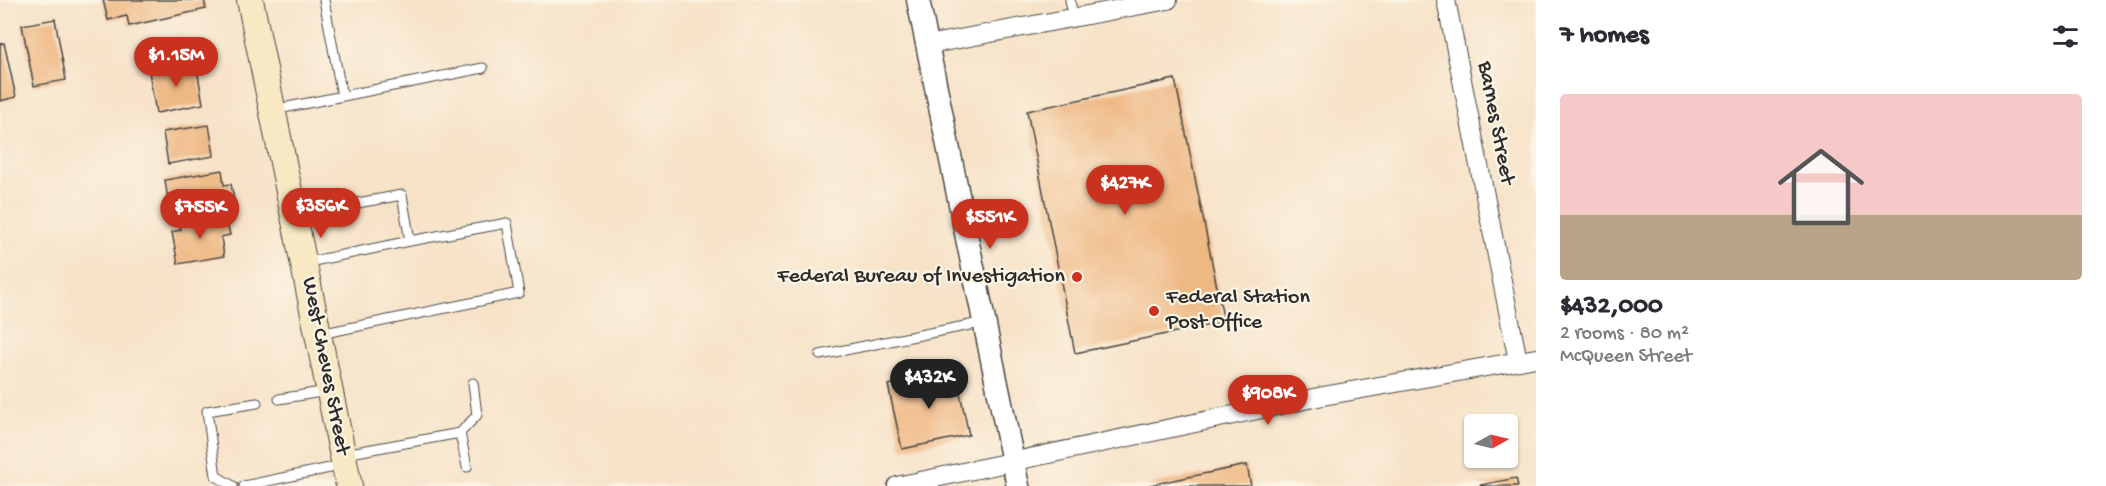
<!DOCTYPE html>
<meta charset="utf-8">
<style>
:root{--surface:#fff;--page:#f2f2f3;--text:#2b2b33;--muted:#7c7c81;--accent:#c8321e}
body{margin:0;font-family:"Gochi Hand",sans-serif;background:var(--page);color:var(--text);height:100vh;display:flex;flex-direction:column;font-size:22px;white-space:nowrap}
*{box-sizing:border-box;margin:0}
p{font-size:20px;color:var(--muted)}
.icon{flex:none;width:33px;height:33px;fill:none;stroke:currentColor;stroke-width:2;stroke-linecap:round;stroke-linejoin:round}
.map{position:relative;flex:1;overflow:hidden}
.panel{display:flex;flex-direction:column;background:var(--surface);width:570px}
.panel>*{flex:none}
.needle{width:39px;rotate:82deg}
.buttons{position:absolute;left:1464px;top:414px;display:grid;gap:12px}
.buttons a{display:grid;place-items:center;width:54px;height:54px;border-radius:6px;background:var(--surface);box-shadow:0 2px 4px #0004;font-size:30px}
.price{position:absolute;translate:-50% -51px;padding:0 14px;border-radius:21px;background:var(--accent);color:#fff;font-size:20px;line-height:39px;filter:drop-shadow(0 2px 3px #0008)}
.price::after{content:'';position:absolute;left:50%;top:36px;width:18px;height:14px;margin-left:-9px;background:inherit;clip-path:polygon(0 0,100% 0,50% 100%)}
.price.on{background:#222;color:#fff}
ul{padding:0;list-style:none}
li{display:grid;align-content:center;gap:12px;height:318px;padding:0 24px}
li span{display:grid;place-items:center;height:186px;border-radius:6px;color:#555}
li>.icon{margin-inline-start:auto}
span .icon{width:108px;height:108px;fill:#fffc;stroke-width:1}
li b{font-size:26px}
h2{display:flex;justify-content:space-between;align-items:center;height:72px;padding:0 24px;font-size:26px}
main{display:flex;flex:1;min-height:0}
.map>svg:first-child{display:block}
</style>
<main>
<div class="map">
<svg width="1536" height="486" viewBox="0 0 1536 486">
<rect width="100%" height="100%" fill="#fcf5e5"/>
<filter id="ink" filterUnits="userSpaceOnUse"><feTurbulence type="fractalNoise" baseFrequency=".0167" numOctaves="2"/><feDisplacementMap in="SourceGraphic" scale="12" xChannelSelector="R" yChannelSelector="G"/><feConvolveMatrix kernelMatrix="1 2 1 2 8 2 1 2 1" color-interpolation-filters="sRGB"/></filter>
<filter id="wash" filterUnits="userSpaceOnUse"><feTurbulence type="fractalNoise" baseFrequency=".008" numOctaves="4" result="noise"/><feDisplacementMap in="SourceGraphic" scale="24" xChannelSelector="R" yChannelSelector="G"/><feGaussianBlur stdDeviation="1.35" result="paint"/><feColorMatrix in="noise" values="0 0 0 0 0 0 0 0 0 0 0 0 0 0 0 0 0 1.4 0 .05"/><feComposite in="paint" operator="in"/></filter>
<g filter="url(#wash)">
<rect width="100%" height="100%" fill="#f6e2c7"/>
<g id="blocks">
<path fill="#eeb883" d="M103,0H204L206,9L129,26L127,16L108,20Z
M55,19L66,80L34,86L22,25Z
M4,43L16,97L0,101V44Z
M196,63L203,104L156,113L149,71Z
M1175,79L1224,322L1075,353L1027,111Z
M209,125L214,156L168,164L163,132Z
M222,170L224,185L231,184L235,204L170,214L165,180Z
M216,215L218,224L227,223L230,235L221,237L224,256L178,264L172,232L181,230L179,222Z
M955,370L969,435L902,449L888,385Z
M1247,465L1251,486H1149V485Z
M1516,478L1518,486H1480V485Z"/>
</g>
</g>
<g filter="url(#ink)">
<use href="#blocks" fill-opacity="0" stroke="#494642" stroke-width="1.5"/>
<g fill="none" stroke-linecap="round" stroke-linejoin="round">
<defs>
<path id="service" d="M324,0L342,96
M1070,0L1073,17
M273,110L483,68
M296,214L402,195L410,241L304,263
M320,334L519,293L507,223L410,241
M820,355L985,322
M279,399L327,391
M345,454L460,433
M467,467L460,433L477,415L473,383
M233,486L216,476L207,411L257,403
M244,486L344,465"/>
<path id="minor" d="M1446,0L1518,361
M927,45L1168,0
M897,486L1323,396L1536,358"/>
<path id="tertiary" d="M918,0L1018,486"/>
<path id="secondary" d="M250,0L349,486"/>
</defs>
<use href="#service" stroke="#494642" stroke-width="11"/>
<use href="#minor" stroke="#494642" stroke-width="20"/>
<use href="#tertiary" stroke="#494642" stroke-width="25"/>
<use href="#secondary" stroke="#494642" stroke-width="28"/>
<use href="#service" stroke="#fff" stroke-width="9"/>
<use href="#minor" stroke="#fff" stroke-width="18"/>
<use href="#tertiary" stroke="#fff" stroke-width="22"/>
<use href="#secondary" stroke="#f8e8c3" stroke-width="26"/>
</g>
</g>
<g fill="#c8321e" stroke="#fcf5e5" stroke-width="2">
<circle cx="1077" cy="277" r="6"/>
<circle cx="1154" cy="311" r="6"/>
</g>
<g text-anchor="middle" dominant-baseline="central" stroke-width="4.5" stroke-linejoin="round" paint-order="stroke">
<g font-size="22" fill="#2b2b2b" stroke="#fcf5e5">
<text transform="translate(1495 123) rotate(79)">Barnes Street</text>
<text transform="translate(325 366) rotate(79)">West Cheves Street</text>
</g>
<g font-size="22" fill="#2b2b2b" stroke="#fcf5e5" text-anchor="end">
<text x="1065" y="277">Federal Bureau of Investigation</text>
<text x="1166" y="298" text-anchor="start">Federal Station<tspan x="1166" dy="25">Post Office</tspan></text>
</g>
</g>
</svg>
<div class="buttons">
<a><svg class="needle" viewBox="-14 -14 28 28"><path d="M0-13l5 13h-10z" fill="#e53935"/><path d="M0 13l5-13h-10z" fill="#7c7c81"/></svg></a>
</div>
<b class="price" style="left:176px;top:88px">$1.15M</b>
<b class="price" style="left:1125px;top:216px">$427K</b>
<b class="price" style="left:321px;top:239px">$356K</b>
<b class="price" style="left:200px;top:240px">$755K</b>
<b class="price" style="left:990px;top:250px">$551K</b>
<b class="price on" style="left:929px;top:410px">$432K</b>
<b class="price" style="left:1268px;top:426px">$908K</b>
</div>
<section class="panel">
<h2>7 homes<svg class="icon" aria-label="filters" viewBox="0 0 24 24"><path d="M4 7h16M4 17h16"/><circle cx="9" cy="7" r="2"/><circle cx="15" cy="17" r="2"/></svg></h2>
<ul>
<li><span style="background:linear-gradient(#f6c9c9 65%,#b9a48a 0)"><svg class="icon" aria-label="home" viewBox="0 0 24 24"><path d="M3 11l9-7 9 7M6 9v11h12V9"/></svg></span><div><b>$432,000</b><p>2 rooms · 80 m²</p><p>McQueen Street</p></div></li>
</ul>
</section>
</main>
